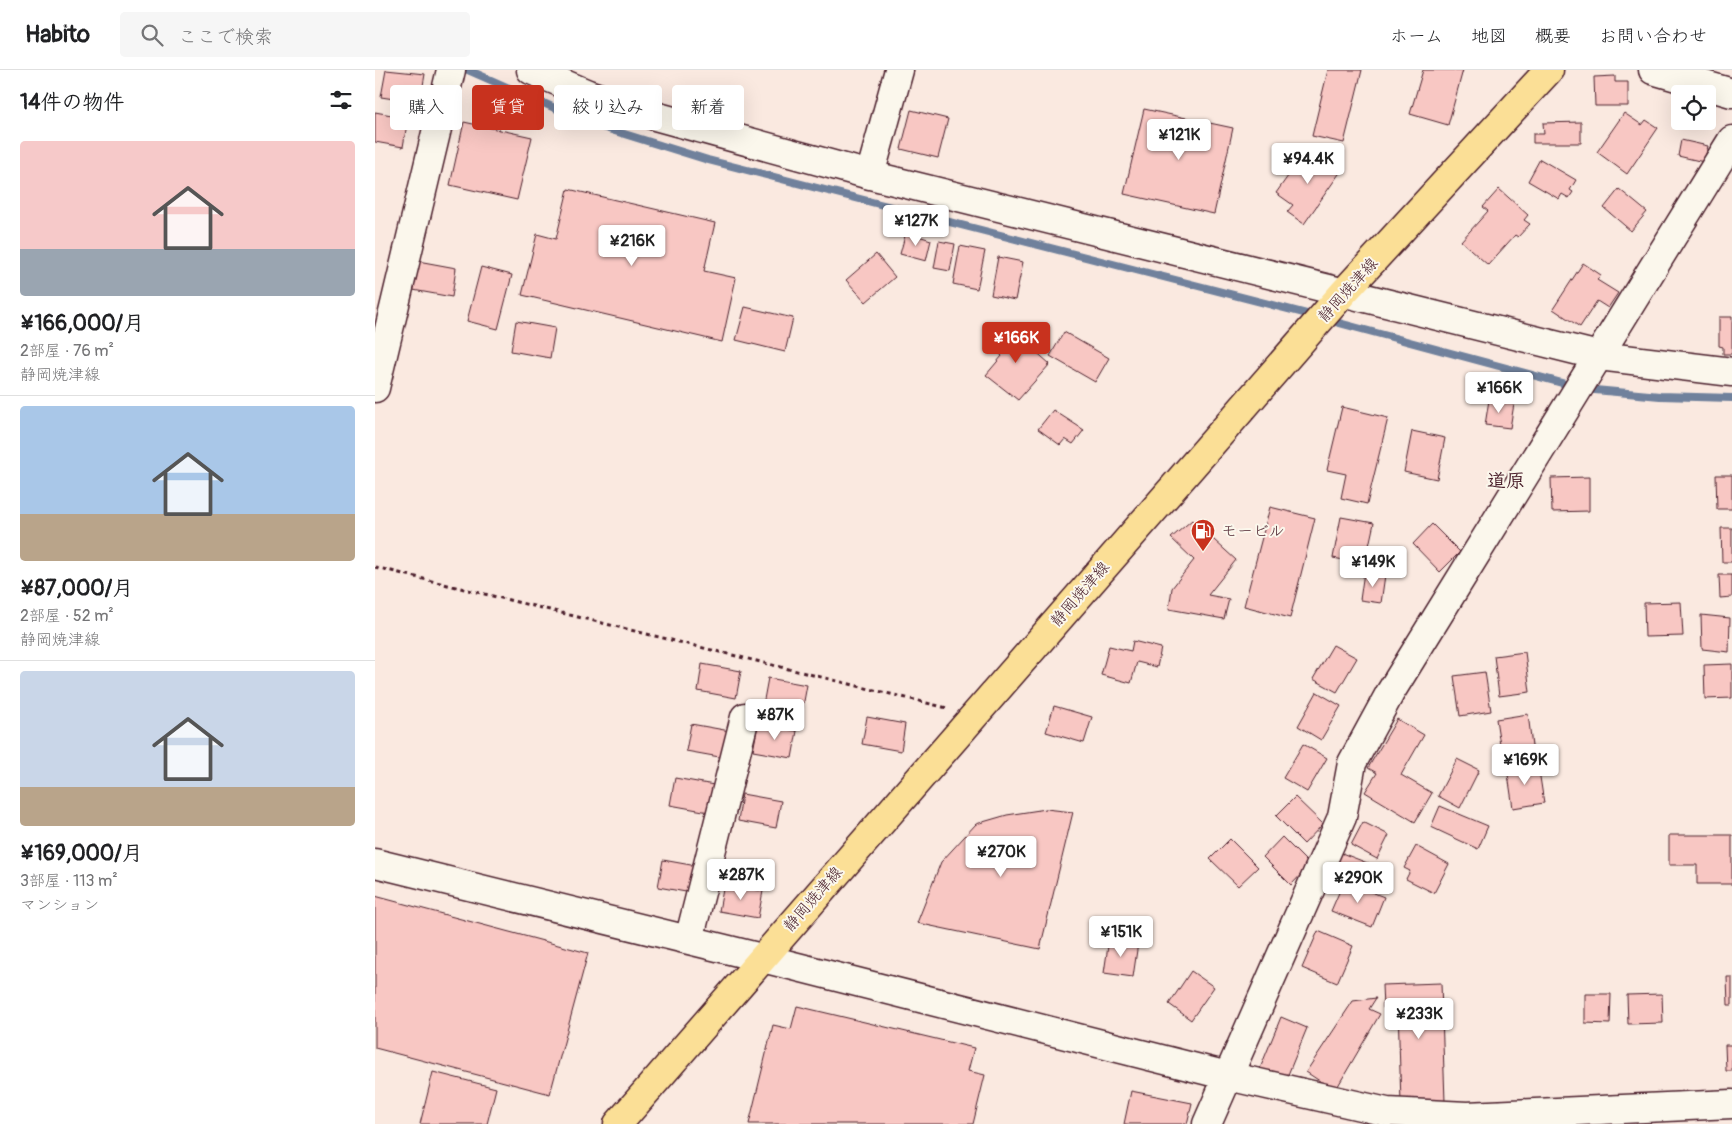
<!DOCTYPE html>
<html lang="ja">
<meta charset="utf-8">
<style>
:root{--surface:#fff;--page:#f6f6f6;--text:#202124;--muted:#757577;--line:#e0e0e0;--accent:#c8321e}
body{margin:0;font-family:Pangolin,"Klee One",sans-serif;background:var(--page);color:var(--text);height:100vh;display:flex;flex-direction:column;font-size:19px;white-space:nowrap}
*{box-sizing:border-box;margin:0}
p{font-size:16px;color:var(--muted)}
.icon{flex:none;width:28px;height:28px;fill:none;stroke:currentColor;stroke-width:2;stroke-linecap:round;stroke-linejoin:round}
.map{position:relative;flex:1;overflow:hidden}
.side{display:flex;flex-direction:column;background:var(--surface);width:375px}
.side>*{flex:none}
.hud{position:absolute;left:15px;top:15px;width:475px;height:45px;display:flex;gap:10px}
.buttons{position:absolute;left:1296px;top:15px;display:grid;gap:10px}
.buttons a{display:grid;place-items:center;width:45px;height:45px;border-radius:5px;background:var(--surface);box-shadow:0 5px 20px #0002;font-size:25px}
.price{position:absolute;translate:-50% -42px;padding:0 11px;border-radius:5px;background:#fff;color:#222;font-size:16px;line-height:32px;filter:drop-shadow(0 1px 2px #0008)}
.price::after{content:'';position:absolute;left:50%;top:30px;width:15px;height:11px;margin-left:-8px;background:inherit;clip-path:polygon(0 0,100% 0,50% 100%)}
.price.active{background:var(--accent);color:#fff}
ul{padding:0;list-style:none}
li{display:grid;align-content:center;gap:10px;height:265px;padding:0 20px}
li+li{border-top:1px solid var(--line)}
li span{display:grid;place-items:center;height:155px;border-radius:5px;color:#555}
li>.icon{margin-inline-start:auto}
span .icon{width:90px;height:90px;fill:#fffc;stroke-width:1}
li b{font-size:21px}
h2{display:flex;justify-content:space-between;align-items:center;height:60px;padding:0 20px;font-size:21px}
.pill{padding:0 18px;border-radius:5px;background:var(--surface);box-shadow:0 5px 20px #0002;font-size:18px;line-height:45px}
.pill.active{background:var(--accent);color:#fff}
header{display:flex;align-items:center;gap:30px;box-sizing:border-box;height:70px;padding:0 25px;background:var(--surface);border-bottom:1px solid var(--line)}
header strong{font-size:24px}
nav{display:flex;gap:28px;margin-inline-start:auto;font-size:18px}
.search{width:350px;height:45px;background:var(--page);display:flex;align-items:center;gap:12px;box-sizing:border-box;padding:0 18px;border-radius:5px;color:var(--muted);font-size:19px}
main{display:flex;flex:1;min-height:0}
.map>svg:first-child{display:block}
</style>
<header>
<strong>Habito</strong>
<div class="search"><svg class="icon" aria-label="search" viewBox="0 0 24 24"><circle cx="10" cy="10" r="6"/><path d="M15 15l6 6"/></svg>ここで検索</div>
<nav><a>ホーム</a><a>地図</a><a>概要</a><a>お問い合わせ</a></nav>
</header>
<main>
<section class="side">
<h2>14件の物件<svg class="icon" aria-label="filters" viewBox="0 0 24 24"><path d="M4 7h16M4 17h16"/><circle cx="9" cy="7" r="2"/><circle cx="15" cy="17" r="2"/></svg></h2>
<ul>
<li><span style="background:linear-gradient(#f6c9c9 70%,#9aa5b1 0)"><svg class="icon" aria-label="home" viewBox="0 0 24 24"><path d="M3 11l9-7 9 7M6 9v11h12V9"/></svg></span><div><b>¥166,000/月</b><p>2部屋 · 76 m²</p><p>静岡焼津線</p></div></li>
<li><span style="background:linear-gradient(#a9c7e8 70%,#b9a48a 0)"><svg class="icon" aria-label="home" viewBox="0 0 24 24"><path d="M3 11l9-7 9 7M6 9v11h12V9"/></svg></span><div><b>¥87,000/月</b><p>2部屋 · 52 m²</p><p>静岡焼津線</p></div></li>
<li><span style="background:linear-gradient(#c9d6e8 75%,#b9a48a 0)"><svg class="icon" aria-label="home" viewBox="0 0 24 24"><path d="M3 11l9-7 9 7M6 9v11h12V9"/></svg></span><div><b>¥169,000/月</b><p>3部屋 · 113 m²</p><p>マンション</p></div></li>
</ul>
</section>
<div class="map">
<svg width="1357" height="1054" viewBox="0 0 1357 1054">
<rect width="100%" height="100%" fill="#fae9e0"/>
<filter id="ink" filterUnits="userSpaceOnUse"><feTurbulence type="fractalNoise" baseFrequency=".02" numOctaves="2"/><feDisplacementMap in="SourceGraphic" scale="10" xChannelSelector="R" yChannelSelector="G"/><feConvolveMatrix kernelMatrix="1 2 1 2 8 2 1 2 1" color-interpolation-filters="sRGB"/></filter>
<g filter="url(#ink)">
<g fill="none" stroke-linecap="round" stroke-linejoin="round">
<path stroke="#6f819c" stroke-width="8" d="M93,0L214,53L333,90L940,246
M953,250L1198,316
M1209,319L1285,326L1357,328"/>
</g>
<path fill="#f8c7c3" stroke="#4a1f2b" d="M11,0L50,4L45,33L6,27Z
M953,0H987L969,73L937,66Z
M1048,0H1088L1073,55L1035,44Z
M1240,6V12H1253V36H1220L1219,7Z
M769,39L858,58L839,144L749,124Z
M536,40L573,49L563,88L526,79Z
M0,42L33,48L28,77L0,72Z
M1249,43L1267,55L1271,50L1283,58L1252,104L1222,82Z
M89,52L157,67L142,130L75,115Z
M1206,52V73H1158V64H1169L1168,53Z
M1306,70L1333,76L1329,92L1303,86Z
M933,78L966,101L929,154L912,142L918,135L901,123Z
M1165,89L1201,110L1195,120L1198,122L1194,128L1187,124L1184,129L1153,111Z
M193,119L340,153L329,201L361,208L347,272L147,225L162,164L181,169Z
M1124,119L1153,145L1149,150L1155,154L1143,167L1140,165L1113,195L1086,171L1113,141L1108,137Z
M1244,119L1272,142L1256,161L1229,138Z
M531,162L556,170L551,191L525,184Z
M564,171L580,174L575,201L559,198Z
M585,176L610,181L602,219L578,214Z
M501,184L520,207L491,232L471,210Z
M623,187L648,192L640,230L616,225Z
M43,191L81,198L77,227L38,220Z
M1208,193L1226,205L1222,210L1243,223L1233,238L1222,231L1205,257L1178,239Z
M106,197L137,205L123,259L92,251Z
M370,237L418,248L410,282L361,270Z
M1344,247H1357V284H1348V277L1344,276Z
M141,251L180,258L175,288L136,281Z
M631,255L675,294L643,330L611,305L627,286L615,274Z
M689,262L734,288L720,312L675,286Z
M1114,330L1139,334L1135,358L1110,355Z
M967,337L1013,348L992,434L966,428L971,404L952,400Z
M678,340L709,360L698,374L690,369L685,375L663,359Z
M1037,361L1070,368L1062,409L1029,402Z
M1341,405H1357V439H1342Z
M1214,407V441L1177,442L1176,408Z
M895,437L940,448L915,548L869,536Z
M966,447L999,453L990,494L958,488Z
M817,450L861,490L833,525L854,529L849,549L794,539L797,518L819,490L796,468Z
M1057,454L1085,482L1065,502L1038,474Z
M1346,458H1357V492H1347Z
M989,502L1010,505L1006,533L985,530Z
M1344,505H1357V527L1345,528Z
M1306,532L1308,566L1270,567L1269,533Z
M1326,545L1355,548L1354,582L1327,579Z
M758,571L786,578L782,597L762,592L756,613L726,605L734,576L756,581Z
M958,575L982,588L962,622L938,609Z
M1150,582L1155,622L1124,626L1119,586Z
M327,594L366,601L361,628L323,621Z
M1357,594V628L1330,629L1329,595Z
M1110,602L1116,641L1085,646L1079,606Z
M393,608L432,615L427,642L388,635Z
M942,622L966,636L946,670L923,656Z
M679,636L717,647L709,673L671,662Z
M1153,644L1158,684L1127,688L1121,649Z
M492,647L530,654L526,681L487,674Z
M1022,649L1049,665L1026,705L1057,723L1040,752L990,722L1002,703L993,698Z
M316,654L355,661L350,688L311,681Z
M383,654L422,661L417,688L378,681Z
M928,674L952,688L932,722L908,708Z
M1082,689L1104,700L1085,738L1063,726Z
M1163,694L1169,733L1138,738L1132,698Z
M300,708L339,715L334,742L295,735Z
M367,724L406,731L401,758L363,751Z
M920,727L948,754L929,774L901,746Z
M1065,736L1113,756L1103,779L1056,757Z
M671,739L698,742L665,879L542,853L566,792L601,754L632,745Z
M988,752L1014,765L1002,789L976,775Z
M1294,765H1357V814H1322V795H1294Z
M907,767L935,795L916,815L888,787Z
M855,769L883,797L863,816L835,789Z
M1041,776L1074,794L1059,823L1031,809L1035,801L1029,798Z
M964,782L995,794L987,813L957,802Z
M288,790L327,797L322,824L283,817Z
M969,811L1009,827L997,857L956,841Z
M349,814L388,821L383,848L344,841Z
M0,826L213,883L175,1024L0,978Z
M943,861L978,876L962,913L927,898Z
M734,869L763,873L758,907L729,903Z
M816,901L839,917L816,950L794,934Z
M1352,907H1357V935H1353Z
M1066,913L1070,1032L1026,1033L1023,938H1008L1007,915Z
M1210,924H1236L1235,954L1210,953Z
M1287,924L1288,953L1253,954L1252,925Z
M1001,928L994,939L1005,944L960,1021L931,1002L978,931Z
M422,936L599,978L593,1001L610,1005L598,1054H374L398,955L416,959Z
M906,947L932,958L910,1012L884,1001Z
M1350,975H1357V1001H1351Z
M58,1002L121,1018L112,1054H45Z
M756,1021L817,1033L812,1054H749Z"/>
<g fill="none" stroke-linecap="round" stroke-linejoin="round">
<defs>
<path id="minor" d="M156,0L213,24L280,46L495,105L1224,286L1357,302
M1278,0L1357,23
M495,105L524,0
M0,318L76,0
M0,793L387,888L853,1006L1012,1042L1092,1046L1357,1034
M314,870L370,647
M832,1054L967,747L977,693L1015,623L1357,70"/>
<path id="major" d="M243,1054L969,222L1174,0"/>
</defs>
<use href="#minor" stroke="#4a1f2b" stroke-width="31"/>
<use href="#major" stroke="#4a1f2b" stroke-width="31"/>
<path stroke="#4a1f2b" stroke-width="3" stroke-dasharray="4 4" stroke-linecap="butt" d="M0,497L572,638"/>
<use href="#minor" stroke="#fbf7ec" stroke-width="28"/>
<use href="#major" stroke="#fbdf96" stroke-width="28"/>
</g>
</g>
<defs>
<symbol id="fuel-pin" viewBox="-11 -11 22 30"><path d="M0 17L-7.5 6A9.5 9.5 0 1 1 7.5 6Z" fill="#c8321e" stroke="#fbf7ec"/><path d="M-5.5-6h7V0h2V4h1.3V-2.5L3-4.5l.8-.8L6-3V5H2.5V1h-1V6h-7ZM-4.2-4.7v3.2H.2V-4.7Z" fill="#fff"/></symbol>
</defs>
<g fill-rule="evenodd">
<use href="#fuel-pin" x="814" y="447" width="28" height="38"/>
</g>
<g text-anchor="middle" dominant-baseline="central" stroke-width="4" stroke-linejoin="round" paint-order="stroke">
<g font-size="16" fill="#4a1f2b" stroke="#fbf7ec">
<text transform="translate(973 220) rotate(-48)">静岡焼津線</text>
<text transform="translate(705 524) rotate(-49)">静岡焼津線</text>
<text transform="translate(438 829) rotate(-49)">静岡焼津線</text>
</g>
<g font-size="16" fill="#4a1f2b" stroke="#fbf7ec" text-anchor="start">
<text x="846" y="461">モービル</text>
</g>
<g font-size="19" font-weight="bold" fill="#4a1f2b" stroke="#fbf7ec">
<text x="1131" y="411">道原</text>
</g>
</g>
</svg>
<div class="buttons">
<a><svg class="icon" aria-label="locate" viewBox="0 0 24 24"><circle cx="12" cy="12" r="6"/><path d="M12 2v4M12 18v4M2 12h4M18 12h4"/></svg></a>
</div>
<b class="price" style="left:804px;top:91px">¥121K</b>
<b class="price" style="left:933px;top:115px">¥94.4K</b>
<b class="price" style="left:541px;top:177px">¥127K</b>
<b class="price" style="left:257px;top:197px">¥216K</b>
<b class="price active" style="left:641px;top:294px">¥166K</b>
<b class="price" style="left:1124px;top:344px">¥166K</b>
<b class="price" style="left:998px;top:518px">¥149K</b>
<b class="price" style="left:400px;top:671px">¥87K</b>
<b class="price" style="left:1150px;top:716px">¥169K</b>
<b class="price" style="left:626px;top:808px">¥270K</b>
<b class="price" style="left:366px;top:831px">¥287K</b>
<b class="price" style="left:983px;top:834px">¥290K</b>
<b class="price" style="left:746px;top:888px">¥151K</b>
<b class="price" style="left:1044px;top:970px">¥233K</b>
<div class="hud">
<a class="pill">購入</a>
<a class="pill active">賃貸</a>
<a class="pill">絞り込み</a>
<a class="pill">新着</a>
</div>
</div>
</main>
